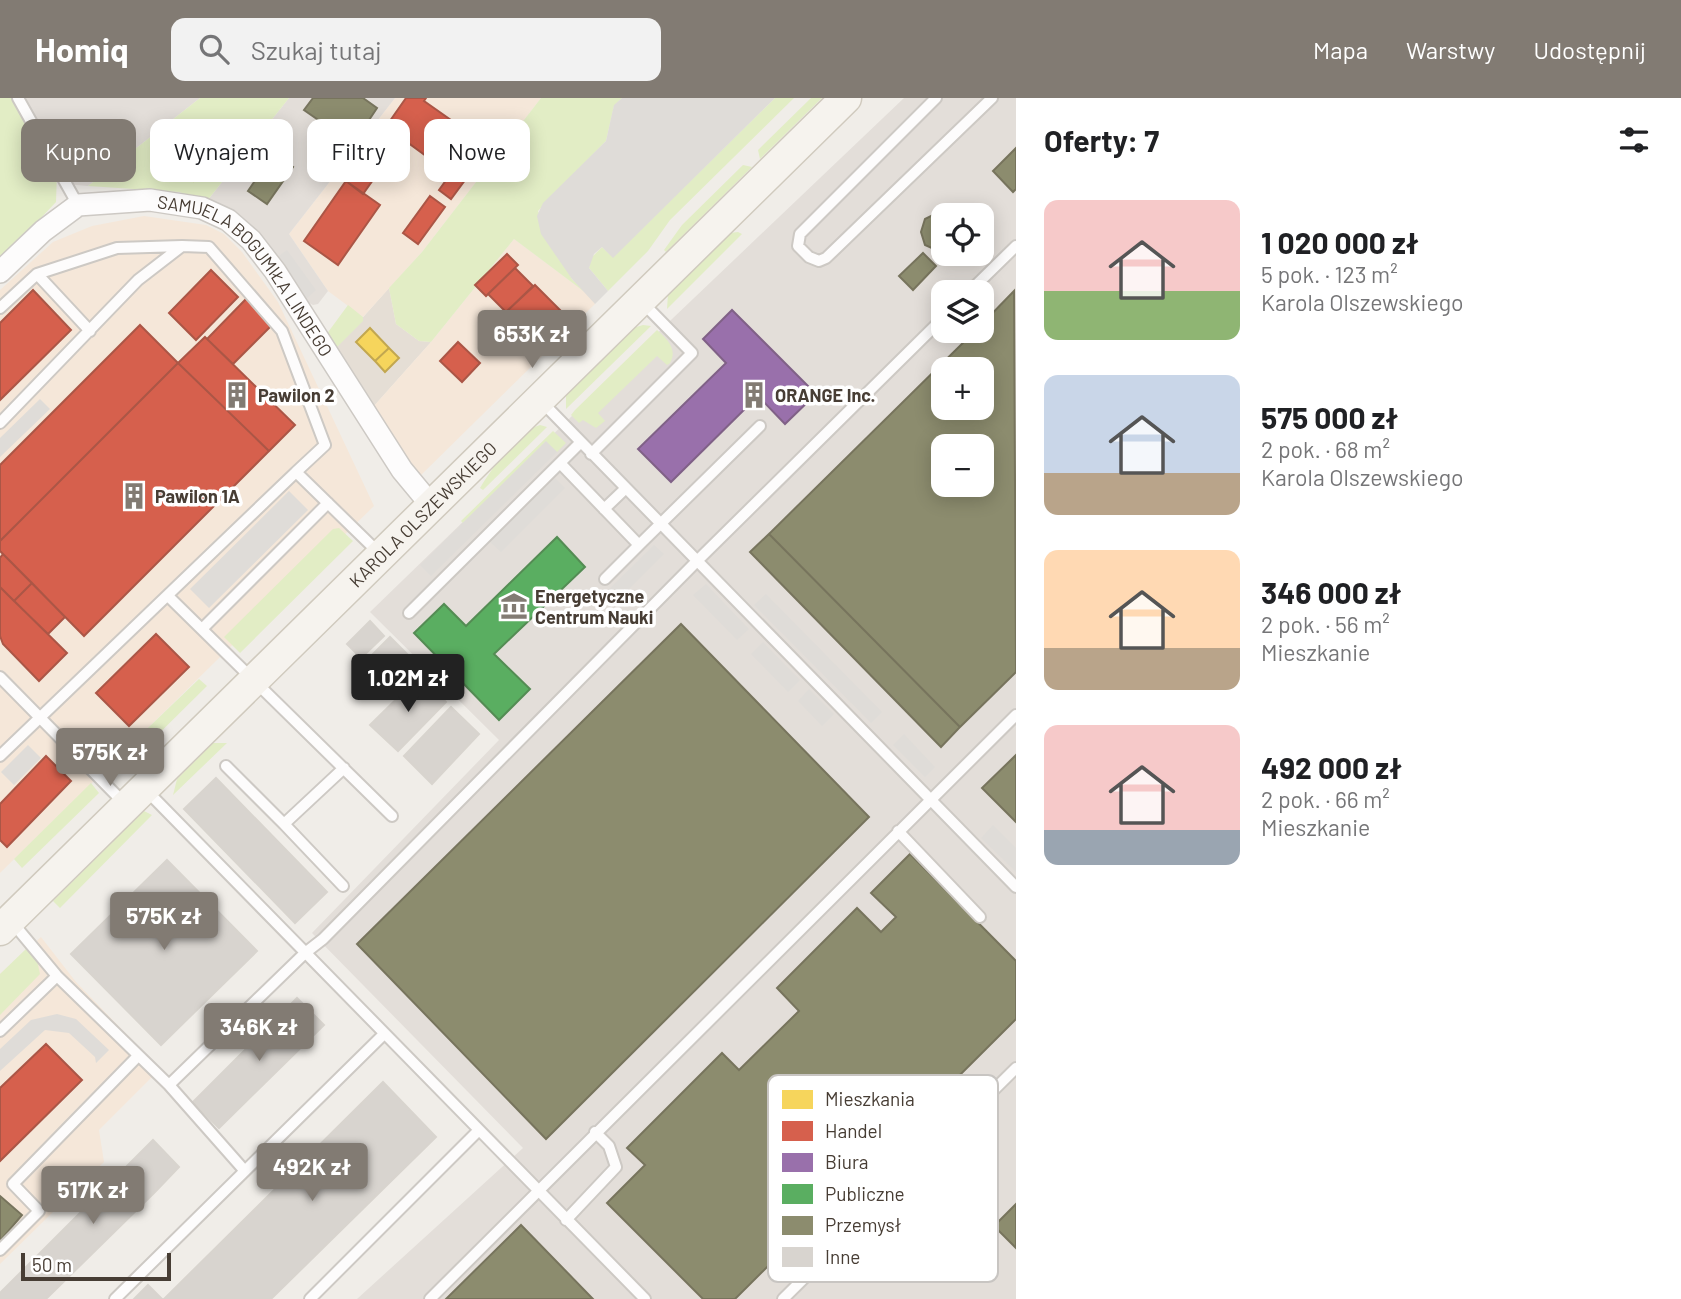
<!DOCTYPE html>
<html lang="pl">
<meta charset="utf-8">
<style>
:root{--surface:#fff;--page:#f2f2f2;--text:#202124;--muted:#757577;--accent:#827b73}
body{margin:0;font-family:Barlow,sans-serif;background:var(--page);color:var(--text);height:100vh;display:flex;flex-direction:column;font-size:26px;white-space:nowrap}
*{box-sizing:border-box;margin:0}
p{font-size:23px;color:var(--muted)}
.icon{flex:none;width:38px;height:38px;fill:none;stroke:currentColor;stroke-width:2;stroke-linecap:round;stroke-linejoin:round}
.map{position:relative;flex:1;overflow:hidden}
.drawer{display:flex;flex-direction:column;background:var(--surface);width:665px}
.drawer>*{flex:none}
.banner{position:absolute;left:21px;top:21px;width:665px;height:63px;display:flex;gap:14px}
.fabs{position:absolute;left:931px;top:105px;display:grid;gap:14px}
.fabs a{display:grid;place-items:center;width:63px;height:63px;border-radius:14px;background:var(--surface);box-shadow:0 4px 18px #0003;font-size:35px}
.scale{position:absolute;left:21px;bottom:18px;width:150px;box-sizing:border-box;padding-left:7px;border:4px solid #473d34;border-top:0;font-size:19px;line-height:24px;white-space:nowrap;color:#473d34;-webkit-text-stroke:5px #fff;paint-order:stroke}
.price{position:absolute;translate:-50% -60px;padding:0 16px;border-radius:7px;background:var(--accent);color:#fff;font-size:23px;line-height:46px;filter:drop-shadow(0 2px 4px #0008)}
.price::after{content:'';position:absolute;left:50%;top:42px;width:21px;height:16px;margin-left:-10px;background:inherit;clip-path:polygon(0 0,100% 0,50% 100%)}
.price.selected{background:#222;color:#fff}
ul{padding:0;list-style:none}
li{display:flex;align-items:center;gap:21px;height:175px;padding:0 28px}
li span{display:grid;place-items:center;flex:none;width:196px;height:140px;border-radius:14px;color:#555}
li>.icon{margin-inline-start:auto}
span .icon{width:84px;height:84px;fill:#fffc;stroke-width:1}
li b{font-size:30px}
h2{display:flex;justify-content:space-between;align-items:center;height:84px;padding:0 28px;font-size:30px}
.tag{padding:0 24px;border-radius:14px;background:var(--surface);box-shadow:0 4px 18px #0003;font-size:24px;line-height:63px}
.tag.selected{background:var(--accent);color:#fff}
header{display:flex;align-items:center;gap:42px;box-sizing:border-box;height:98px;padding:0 35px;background:var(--accent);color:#fff}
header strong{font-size:33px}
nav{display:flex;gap:38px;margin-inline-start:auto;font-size:24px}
.search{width:490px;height:63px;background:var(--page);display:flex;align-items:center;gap:18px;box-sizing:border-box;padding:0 24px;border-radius:14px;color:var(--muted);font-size:26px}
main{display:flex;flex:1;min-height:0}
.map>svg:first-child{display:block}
</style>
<header>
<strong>Homiq</strong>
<div class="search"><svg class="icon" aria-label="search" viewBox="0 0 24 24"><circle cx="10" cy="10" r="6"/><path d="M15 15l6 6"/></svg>Szukaj tutaj</div>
<nav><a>Mapa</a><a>Warstwy</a><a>Udostępnij</a></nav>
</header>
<main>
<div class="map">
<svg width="1016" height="1201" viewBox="0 0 1016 1201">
<rect width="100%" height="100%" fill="#f0ede8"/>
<path fill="#e5ded5" d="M389,190L396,226L419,243L431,244L373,309L335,251Z"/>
<path fill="#f5e7d9" d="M395,0H541L422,154L363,219L328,193L289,136Z
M144,118L206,127L224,136L242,154L278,204L374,408L0,775V192L53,144L92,128Z
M514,141L590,198L595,206L417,381L373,309L431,244Z
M41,839L76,884L160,971L99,1032L104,1064L0,1166V876Z"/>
<path fill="#e3ded9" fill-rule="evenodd" d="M15,0H200L88,88L65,86Z
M289,0H395L289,136L328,193L318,206L313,207L303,202L315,192L287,153L277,159L207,103Z
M904,0H1016V1201H357L523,1050L312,835L499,642L370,514L672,221ZM943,117H982V156H943ZM943,194H982V233H943ZM943,271H982V310H943ZM943,348H982V387H943Z"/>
<path fill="#e2edc5" d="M0,0H15L57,75L56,104L39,122L41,126L0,163Z
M200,0H289L207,103L179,94L88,88Z
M541,0H622L614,8L606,43L538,113L572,181L590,198L514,141L431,244L419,243L396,226L389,190L422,154Z
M775,0H794L670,122L648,153L608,193L589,170L591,160L602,149L613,159Z
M811,0H822L760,61L758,52Z
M743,67L752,69L666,154L664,152L682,127Z
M738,134L742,136L667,211L668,196L730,135Z
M348,207L363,219V223L335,251L326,237Z
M643,227L651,228L566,311V296L633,230Z
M657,232C667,241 678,251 670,265L667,267L657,258L598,315L605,323L596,330L583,322L579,325L571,317L575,312Z
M540,327L547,329L483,392L480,390C492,370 518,333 540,327Z
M553,333L566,345L557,354L546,344L463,425L461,423Z
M339,430L353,443L240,555L224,539L333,431Z
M199,581L207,588L113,681L104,672Z
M213,645H227L173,697L177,681Z
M91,685L99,695L22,770L14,761Z
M144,713L152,717L60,810L53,803Z
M26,851L37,862L40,876L0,917V876Z"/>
<path fill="#dfdcd8" d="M622,0H775L613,160L602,149L594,156L589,170L608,193L595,206L572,181L541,136L537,118L543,105L606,43L614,7Z
M287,152L316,192L302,205L274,161Z
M40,301L50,311L0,359V340Z
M546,343L557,354L431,478L420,467Z
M555,380L565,390L501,454L490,444Z
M289,393L308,412L209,510L190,491Z
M654,447L664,456L611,509L601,499Z
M706,486L749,531L737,542L693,497Z
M766,496L882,614L871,625L754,507Z
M763,544L800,582L788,594L751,556Z
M809,591L834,616L822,628L798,603Z
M904,636L935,669L925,679L893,647Z
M28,647L41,660L14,687L1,674Z
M993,727L1016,750V774L981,740Z
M57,916L76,921L109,952L96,965L95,959L69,935L45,932L0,973V951L31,922Z"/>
<path fill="#f6d55c" stroke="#c2a750" stroke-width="2" d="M173,54L201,71L193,83L166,66Z
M370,230L389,250L375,263L356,244Z
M389,250L399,260L385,274L375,263Z"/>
<path fill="#d6604d" stroke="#ab5646" stroke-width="2" d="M406,0H426L424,3L458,27L433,63L400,39L392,50L378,40Z
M478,38L491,47L451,101L439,92Z
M368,52L385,65L363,96L346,83Z
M346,83L380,107L338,167L304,143Z
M430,98L445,109L418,146L403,135Z
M507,156L518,167L486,198L475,187Z
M515,170L533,188L506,214L488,196Z
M211,172L238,199L196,242L169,215Z
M535,187L563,215L533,245L505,215Z
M33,192L71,232L0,302V225Z
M246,201L273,226L233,266L207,241Z
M140,227L178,265L0,443V367Z
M205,239L295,327L269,353L178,265Z
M458,244L480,265L462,284L440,263Z
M178,265L269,353L84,538L0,453V443Z
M3,456L32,485L14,503L0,489V460Z
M32,485L65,519L48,536L14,503Z
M0,489L67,555L39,583L3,546L0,538Z
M156,536L189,569L129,628L96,595Z
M111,637L122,648L103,667L92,656Z
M46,658L71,683L7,749L0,742V706Z
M46,946L82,982L0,1063V990Z"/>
<path fill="#9970ab" stroke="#806187" stroke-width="2" d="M732,212L816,296L785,326L758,298L671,384L638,351L726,265L703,241Z"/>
<path fill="#5aae61" stroke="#548c54" stroke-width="2" d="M557,439L585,469L494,556L530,591L499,622L414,535L444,506L466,528Z"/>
<path fill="#8c8c6e" stroke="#77745d" stroke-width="2" fill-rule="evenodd" d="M313,0H363L377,10L353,46L304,12Z
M1016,50V91L1013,94L993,73Z
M274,55L293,69L267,106L248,93Z
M943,112L956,117H943V155L925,147L921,134L925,121Z
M923,155L936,168L913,192L899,178Z
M1014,193L1016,574L960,629L769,436L975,233H982V226ZM943,271H982V310H943ZM943,348H982V387H943Z
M769,436L960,629L941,649L750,454Z
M681,526L869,719L546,1041L357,846Z
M1016,657V724L982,690Z
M910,756L1016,863V921L735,1201H703L607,1105L645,1067L627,1050L722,955L739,972L799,913L777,890L857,810L881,834L896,819L871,795Z
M0,1098L22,1117L0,1143Z
M1016,1106V1150L994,1128Z
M521,1127L593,1201H446Z"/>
<path fill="#d8d4cf" stroke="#d8d4ce" stroke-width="2" d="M370,523L384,538L361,560L347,546Z
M390,539L410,559L405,563L421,578L396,602L379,585L376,588L370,581L373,578L362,567Z
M420,578L446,604L398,653L370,627Z
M451,609L479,636L432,686L404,658Z
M216,680L327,794L295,825L184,711Z
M167,762L257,853L161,947L71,856Z
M297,900L324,927L219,1030L193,1004Z
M383,984L436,1039L271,1201H164Z
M153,1042L179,1069L155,1094L46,1201H0V1195Z
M148,1187L162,1201H134Z"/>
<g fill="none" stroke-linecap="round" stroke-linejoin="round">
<defs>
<path id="lane" d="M18,0L78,107
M936,0L800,136L798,148L809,159L819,163L826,160L992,0
M37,176L117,150L182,148
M969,194L1016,148
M0,210L37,176L90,233
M541,303L1016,789
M0,325L138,182L182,148L209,149L282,233L325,347L296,374
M591,356L692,255L642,204
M560,365L639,447L605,481
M604,411L625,391
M639,447L760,328
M169,499L392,718
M409,515L581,344
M202,531L328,405
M0,579L125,706
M0,658L296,374L379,455
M226,668L284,726L344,670
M147,693L645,1201
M284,726L343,788
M898,733L980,819
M12,824L57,878L169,987L244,1072
M0,933L57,878
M169,987L305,855L323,841L696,464L943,220
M566,1122L616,1069L609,1048L595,1034
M0,1152L39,1113L13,1086L138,958
M115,1201L383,937
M310,1201L478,1033
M430,1201L1016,617
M783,1201L1016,970"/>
<g id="street">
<path id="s1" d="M0,174L43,133L78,107L150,102L202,110L228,122L251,142L275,173L402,372L431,407"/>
</g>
<g id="secondary">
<path id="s2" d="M0,832L846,0"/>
</g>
</defs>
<use href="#lane" stroke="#cdc9c4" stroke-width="14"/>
<use href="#street" stroke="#cdc9c4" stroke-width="24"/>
<use href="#secondary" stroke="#d0cabe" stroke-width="33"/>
<use href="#lane" stroke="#fdfcfc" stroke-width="10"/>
<use href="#street" stroke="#fdfcfc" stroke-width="21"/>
<use href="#secondary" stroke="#f6f3ee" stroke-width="30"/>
</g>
<defs>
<symbol id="building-bare" viewBox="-9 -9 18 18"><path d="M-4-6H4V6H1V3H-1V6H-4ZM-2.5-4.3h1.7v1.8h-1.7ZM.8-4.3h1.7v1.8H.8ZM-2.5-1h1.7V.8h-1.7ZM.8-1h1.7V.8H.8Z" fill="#827b73" stroke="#fff" stroke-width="2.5" paint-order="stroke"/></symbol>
<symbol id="museum-bare" viewBox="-9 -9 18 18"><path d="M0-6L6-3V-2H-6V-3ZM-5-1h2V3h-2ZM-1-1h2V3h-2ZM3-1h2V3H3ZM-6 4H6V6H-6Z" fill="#827b73" stroke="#fff" stroke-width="2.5" paint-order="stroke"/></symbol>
</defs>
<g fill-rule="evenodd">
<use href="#building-bare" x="218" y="278" width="38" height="38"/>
<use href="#building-bare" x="735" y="278" width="38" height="38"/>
<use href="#building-bare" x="115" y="379" width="38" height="38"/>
<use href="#museum-bare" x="495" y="489" width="38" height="38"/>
</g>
<g text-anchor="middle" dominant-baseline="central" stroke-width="7" stroke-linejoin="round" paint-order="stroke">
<g font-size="18" fill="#473d34" stroke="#fff">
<text stroke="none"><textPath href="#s1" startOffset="304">SAMUELA BOGUMIŁA LINDEGO</textPath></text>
<text stroke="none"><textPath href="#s2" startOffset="593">KAROLA OLSZEWSKIEGO</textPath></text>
</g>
<g font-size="18" font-weight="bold" fill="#473d34" stroke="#fff" text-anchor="start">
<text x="258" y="297">Pawilon 2</text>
<text x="775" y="297">ORANGE Inc.</text>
<text x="155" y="398">Pawilon 1A</text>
<text x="535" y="498">Energetyczne<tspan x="535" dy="21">Centrum Nauki</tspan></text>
</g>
</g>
<rect x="768" y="977" width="230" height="207" rx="10" fill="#fff" stroke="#c8c5c2" stroke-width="2"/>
<rect x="782" y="992" width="31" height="19" fill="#f6d55c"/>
<rect x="782" y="1023" width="31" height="20" fill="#d6604d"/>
<rect x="782" y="1055" width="31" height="19" fill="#9970ab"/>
<rect x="782" y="1086" width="31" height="20" fill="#5aae61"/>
<rect x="782" y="1118" width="31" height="19" fill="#8c8c6e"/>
<rect x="782" y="1149" width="31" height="20" fill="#d8d4cf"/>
<g font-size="19" fill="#473d34">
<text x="825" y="1008">Mieszkania</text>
<text x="825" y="1040">Handel</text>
<text x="825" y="1071">Biura</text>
<text x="825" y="1103">Publiczne</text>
<text x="825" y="1134">Przemysł</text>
<text x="825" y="1166">Inne</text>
</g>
</svg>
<div class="fabs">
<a><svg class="icon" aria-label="locate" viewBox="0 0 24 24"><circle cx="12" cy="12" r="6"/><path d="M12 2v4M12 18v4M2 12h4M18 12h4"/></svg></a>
<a><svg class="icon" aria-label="layers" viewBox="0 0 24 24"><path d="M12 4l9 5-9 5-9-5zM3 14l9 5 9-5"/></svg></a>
<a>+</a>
<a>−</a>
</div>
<div class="scale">50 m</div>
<b class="price" style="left:532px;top:272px">653K zł</b>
<b class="price selected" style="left:408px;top:616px">1.02M zł</b>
<b class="price" style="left:110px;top:690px">575K zł</b>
<b class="price" style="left:164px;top:854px">575K zł</b>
<b class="price" style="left:259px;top:965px">346K zł</b>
<b class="price" style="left:312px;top:1105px">492K zł</b>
<b class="price" style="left:93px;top:1128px">517K zł</b>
<div class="banner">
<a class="tag selected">Kupno</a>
<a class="tag">Wynajem</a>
<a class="tag">Filtry</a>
<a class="tag">Nowe</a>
</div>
</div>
<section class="drawer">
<h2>Oferty: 7<svg class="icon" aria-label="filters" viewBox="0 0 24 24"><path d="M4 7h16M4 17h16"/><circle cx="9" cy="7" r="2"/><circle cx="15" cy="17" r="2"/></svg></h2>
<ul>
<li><span style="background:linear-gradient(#f6c9c9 65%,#8fb573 0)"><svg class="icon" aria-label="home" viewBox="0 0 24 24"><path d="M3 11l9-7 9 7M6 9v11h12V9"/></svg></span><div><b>1 020 000 zł</b><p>5 pok. · 123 m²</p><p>Karola Olszewskiego</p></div></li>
<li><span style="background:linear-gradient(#c9d6e8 70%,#b9a48a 0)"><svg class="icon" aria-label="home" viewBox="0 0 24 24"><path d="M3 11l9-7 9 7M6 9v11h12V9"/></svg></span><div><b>575 000 zł</b><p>2 pok. · 68 m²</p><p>Karola Olszewskiego</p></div></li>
<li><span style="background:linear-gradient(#ffd9b3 70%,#b9a48a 0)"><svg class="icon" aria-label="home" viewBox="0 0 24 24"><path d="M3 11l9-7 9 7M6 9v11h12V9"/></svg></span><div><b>346 000 zł</b><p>2 pok. · 56 m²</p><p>Mieszkanie</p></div></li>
<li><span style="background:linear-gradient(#f6c9c9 75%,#9aa5b1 0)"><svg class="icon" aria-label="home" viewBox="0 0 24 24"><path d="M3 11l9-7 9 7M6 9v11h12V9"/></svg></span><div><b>492 000 zł</b><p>2 pok. · 66 m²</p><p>Mieszkanie</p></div></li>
</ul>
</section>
</main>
